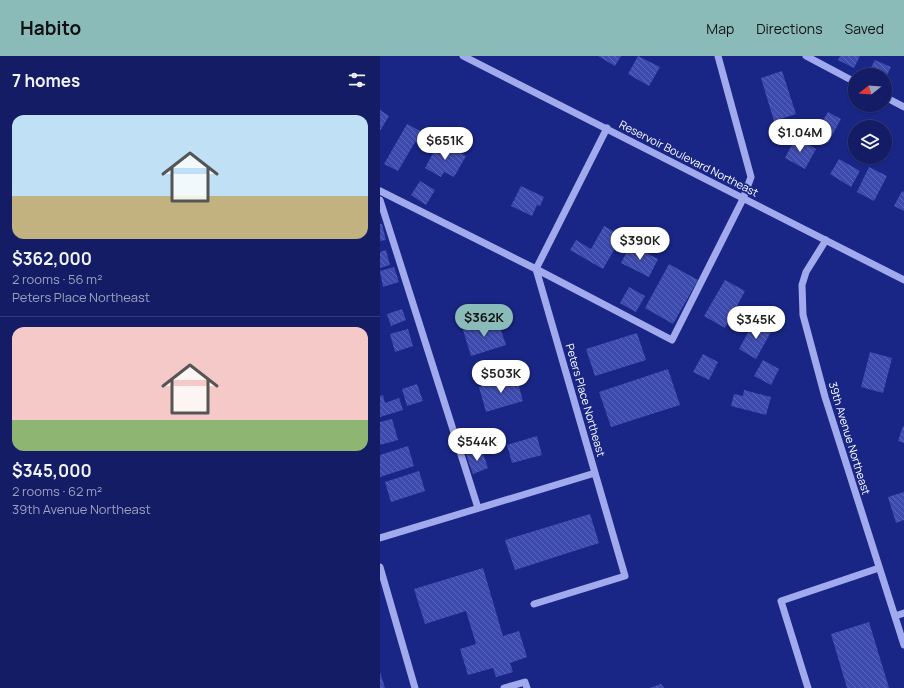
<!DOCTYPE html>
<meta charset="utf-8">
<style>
:root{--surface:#131c64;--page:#20296d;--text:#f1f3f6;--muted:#9da1bf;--line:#323a78;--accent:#8bbbb9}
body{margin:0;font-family:Manrope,sans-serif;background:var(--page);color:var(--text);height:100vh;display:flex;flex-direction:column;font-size:15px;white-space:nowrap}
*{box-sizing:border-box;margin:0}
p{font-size:13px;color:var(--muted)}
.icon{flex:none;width:22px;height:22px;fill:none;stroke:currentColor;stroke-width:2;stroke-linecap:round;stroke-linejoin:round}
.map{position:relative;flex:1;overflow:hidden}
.sheet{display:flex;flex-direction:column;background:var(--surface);width:380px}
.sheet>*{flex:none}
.needle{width:26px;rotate:253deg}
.buttons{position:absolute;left:468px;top:12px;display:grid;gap:8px}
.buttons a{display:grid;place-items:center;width:44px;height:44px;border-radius:50%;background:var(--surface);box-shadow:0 1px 3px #0004,0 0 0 1px var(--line);font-size:20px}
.price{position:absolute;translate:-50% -34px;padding:0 9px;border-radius:14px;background:#fff;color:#222;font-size:13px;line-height:26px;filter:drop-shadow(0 1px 2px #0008)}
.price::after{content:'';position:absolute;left:50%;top:24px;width:12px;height:9px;margin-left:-6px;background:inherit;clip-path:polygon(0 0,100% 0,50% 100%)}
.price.current{background:var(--accent);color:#111}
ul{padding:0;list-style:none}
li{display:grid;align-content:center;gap:8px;height:212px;padding:0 12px}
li+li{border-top:1px solid var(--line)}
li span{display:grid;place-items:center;height:124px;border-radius:12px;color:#555}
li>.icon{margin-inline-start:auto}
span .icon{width:72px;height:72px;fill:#fffc;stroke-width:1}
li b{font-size:17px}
h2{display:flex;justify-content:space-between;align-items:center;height:48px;padding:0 12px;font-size:17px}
header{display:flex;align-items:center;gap:24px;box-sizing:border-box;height:56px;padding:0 20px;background:var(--accent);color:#111}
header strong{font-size:19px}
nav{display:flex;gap:22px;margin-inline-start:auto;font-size:14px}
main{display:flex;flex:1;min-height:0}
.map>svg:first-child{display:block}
</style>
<header>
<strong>Habito</strong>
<nav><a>Map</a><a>Directions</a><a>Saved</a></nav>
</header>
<main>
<section class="sheet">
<h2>7 homes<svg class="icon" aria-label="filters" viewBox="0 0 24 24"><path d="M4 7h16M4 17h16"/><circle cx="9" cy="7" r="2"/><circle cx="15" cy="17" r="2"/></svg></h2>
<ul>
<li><span style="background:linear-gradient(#bfe0f5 65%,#c2b280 0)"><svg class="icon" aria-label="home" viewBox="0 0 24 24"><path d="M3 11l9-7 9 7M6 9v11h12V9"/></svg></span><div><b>$362,000</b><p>2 rooms · 56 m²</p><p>Peters Place Northeast</p></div></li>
<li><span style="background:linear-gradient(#f6c9c9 75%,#8fb573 0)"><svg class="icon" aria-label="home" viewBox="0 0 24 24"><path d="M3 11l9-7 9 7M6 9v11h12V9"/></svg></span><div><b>$345,000</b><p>2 rooms · 62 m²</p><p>39th Avenue Northeast</p></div></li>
</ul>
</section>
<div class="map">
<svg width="524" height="632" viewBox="0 0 524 632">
<defs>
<pattern id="building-back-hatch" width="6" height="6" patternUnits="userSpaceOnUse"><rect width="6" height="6" fill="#3e4bae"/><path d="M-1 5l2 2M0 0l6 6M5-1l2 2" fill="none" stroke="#5b66ba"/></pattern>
</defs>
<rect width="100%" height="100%" fill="#192686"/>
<path fill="url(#building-back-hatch)" d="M218,0H241L235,10Z
M258,0L280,11L269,30L248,18Z
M460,0H480L474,12L458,4Z
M495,4L511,11L505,23V19H487Z
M402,15L416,58L394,65L381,22Z
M0,54L9,60L0,75Z
M448,56L461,63L448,87L430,76L438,63L442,66Z
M27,68L44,77L38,88L35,86L18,115L4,108Z
M416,81L436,93L425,113L405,102Z
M59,86L86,100L74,121L64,116L61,121L45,112Z
M459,103L480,115L471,131L450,118Z
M489,111L507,120L494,145L477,136Z
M40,125L55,134L46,149L31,139Z
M141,130L164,141L160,150L157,149L152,160L131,150Z
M522,135L524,136V155L514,150Z
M0,168H2L6,184L0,185Z
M224,170L242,180L223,213L190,194L196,184L211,193Z
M250,189L278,203L269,221L241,207Z
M6,194L10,209L0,212V196Z
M289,208L318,224L293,268L265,252Z
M14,211L19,226L3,231L0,215Z
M345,224L365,235L345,272L324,260Z
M249,231L265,240L256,256L240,247Z
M22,253L26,264L11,270L7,258Z
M117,263L126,289L91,300L83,274Z
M375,264L392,274L376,303L359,293Z
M28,273L33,290L15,296L10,278Z
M257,277L266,304L215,320L206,293Z
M490,296L512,302L503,337L481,331Z
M323,298L338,306L329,324L313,316Z
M383,304L399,313L391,329L374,320Z
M288,313L300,349L231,371L219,336Z
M136,320L143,345L106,356L99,331Z
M37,328L43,345L27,350L22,333Z
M364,334L391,341L386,359L351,350L354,338L363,340Z
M3,339L5,347L19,342L23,354L0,361V340Z
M12,363L18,384L0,389V366Z
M523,370L524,371V387L518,385Z
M157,380L162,399L132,407L127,389Z
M28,390L34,410L0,421V399Z
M102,394L108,412L93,418L86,399Z
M39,415L45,435L11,446L5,426Z
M524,436V464L516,467L508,441Z
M210,458L219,487L135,514L125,484Z
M103,512L123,580L139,575L147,601L130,607L133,616L116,621L113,612L88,619L80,593L96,588L86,555L45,568L34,533Z
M489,566L509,632H467L451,578Z
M0,616L5,632H0Z
M281,628L284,632H270Z"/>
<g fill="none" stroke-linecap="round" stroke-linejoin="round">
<path stroke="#a1aaec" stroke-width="7" d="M83,0L524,224
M426,0L475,26
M505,41L524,51
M0,135L156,213L292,284L363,143L371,121L338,0
M0,144L98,452
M446,184L426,216L422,229L423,259L445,341L524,589
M0,482L215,417L156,213L227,72
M0,511L35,632
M154,548L245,520L215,417
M515,560L524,557
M124,632L145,626L147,632
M428,632L401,545L499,512"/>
</g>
<g text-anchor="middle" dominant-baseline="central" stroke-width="3.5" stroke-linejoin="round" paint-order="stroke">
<g font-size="11" fill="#fff" stroke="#192686">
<text transform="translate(309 102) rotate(27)">Reservoir Boulevard Northeast</text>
<text transform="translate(206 344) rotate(74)">Peters Place Northeast</text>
<text transform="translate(470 382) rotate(73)">39th Avenue Northeast</text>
</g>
</g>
</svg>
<div class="buttons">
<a><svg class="needle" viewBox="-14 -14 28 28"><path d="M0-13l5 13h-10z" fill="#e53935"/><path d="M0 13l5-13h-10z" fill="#9da1bf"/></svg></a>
<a><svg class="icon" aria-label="layers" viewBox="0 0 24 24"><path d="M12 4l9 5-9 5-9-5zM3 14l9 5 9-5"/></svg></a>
</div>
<b class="price" style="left:420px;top:97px">$1.04M</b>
<b class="price" style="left:65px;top:105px">$651K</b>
<b class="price" style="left:260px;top:205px">$390K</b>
<b class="price current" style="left:104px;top:282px">$362K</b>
<b class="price" style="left:376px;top:284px">$345K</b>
<b class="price" style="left:121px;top:338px">$503K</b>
<b class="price" style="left:97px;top:406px">$544K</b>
</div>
</main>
